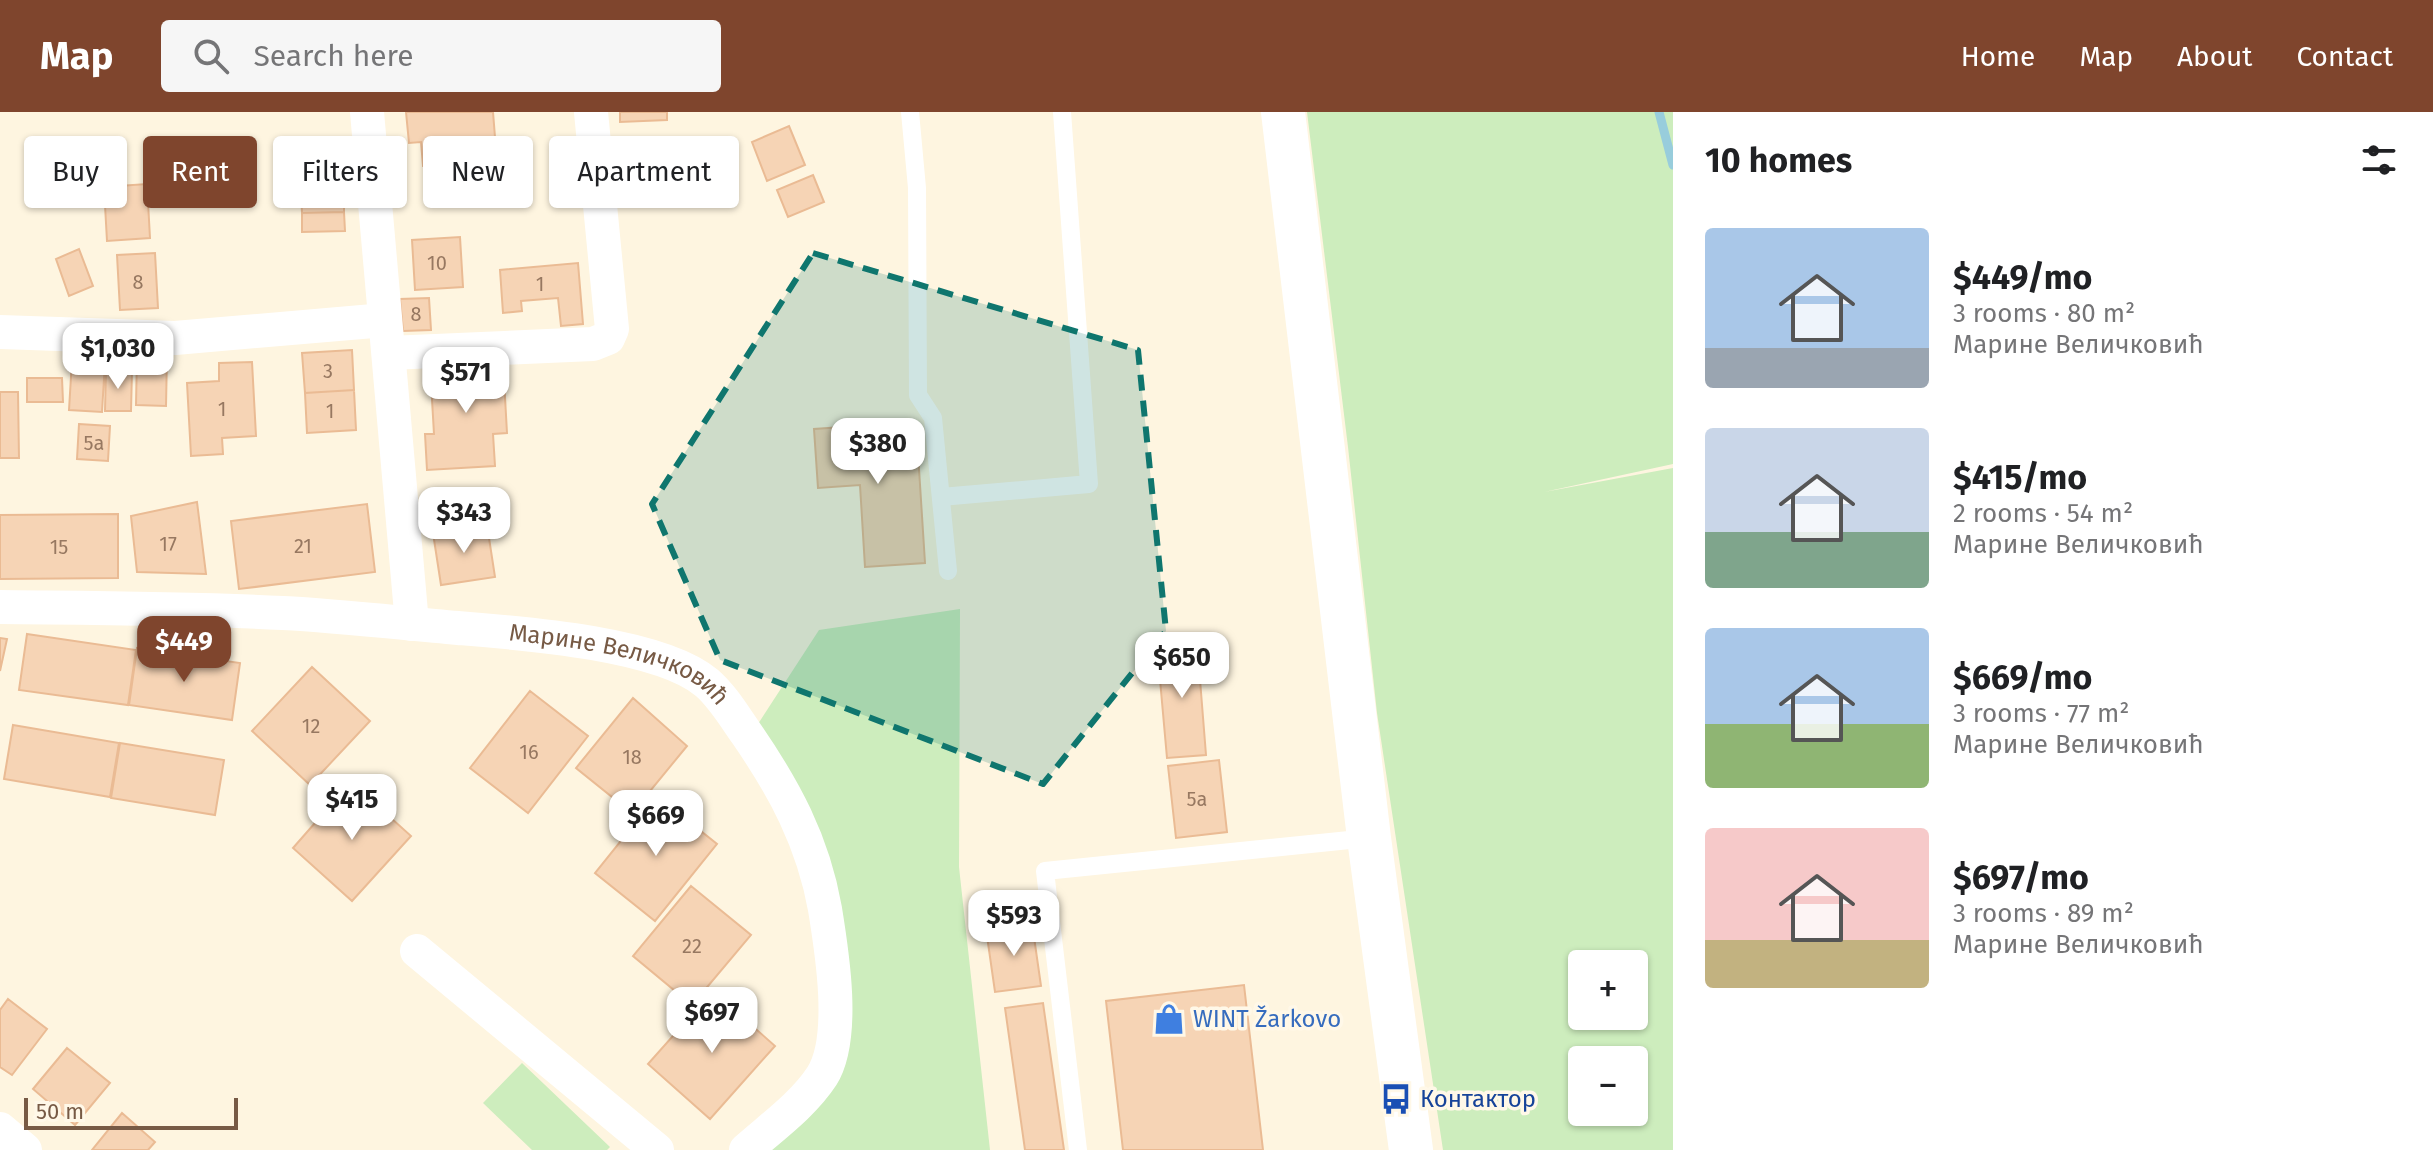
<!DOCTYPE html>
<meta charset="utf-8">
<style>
:root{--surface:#fff;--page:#f6f6f6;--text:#202124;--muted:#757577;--accent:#7f452d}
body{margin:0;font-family:"Fira Sans",sans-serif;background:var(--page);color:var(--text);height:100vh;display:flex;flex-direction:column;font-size:30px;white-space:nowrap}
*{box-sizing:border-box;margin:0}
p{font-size:26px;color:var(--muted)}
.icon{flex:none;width:44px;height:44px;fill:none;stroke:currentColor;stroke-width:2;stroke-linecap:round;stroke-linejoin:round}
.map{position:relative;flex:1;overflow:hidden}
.side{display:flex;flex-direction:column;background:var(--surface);width:760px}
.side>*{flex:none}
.hud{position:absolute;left:24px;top:24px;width:760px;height:72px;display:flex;gap:16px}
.buttons{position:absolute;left:1568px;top:838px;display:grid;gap:16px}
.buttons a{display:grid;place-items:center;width:80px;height:80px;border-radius:8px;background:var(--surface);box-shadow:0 2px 6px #0004;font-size:40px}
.scale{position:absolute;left:24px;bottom:20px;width:214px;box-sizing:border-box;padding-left:8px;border:4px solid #775a45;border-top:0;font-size:22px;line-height:28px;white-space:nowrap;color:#775a45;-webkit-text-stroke:6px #fff8e8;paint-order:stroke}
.price{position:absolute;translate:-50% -68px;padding:0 18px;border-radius:16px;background:#fff;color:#222;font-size:26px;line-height:52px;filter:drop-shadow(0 2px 4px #0008)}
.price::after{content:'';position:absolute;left:50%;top:48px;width:24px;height:18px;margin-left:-12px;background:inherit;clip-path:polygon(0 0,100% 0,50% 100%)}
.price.selected{background:var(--accent);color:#fff}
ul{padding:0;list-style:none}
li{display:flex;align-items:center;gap:24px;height:200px;padding:0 32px}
li span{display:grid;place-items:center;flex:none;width:224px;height:160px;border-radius:8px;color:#555}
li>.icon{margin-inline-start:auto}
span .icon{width:96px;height:96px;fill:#fffc;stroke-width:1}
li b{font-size:34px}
h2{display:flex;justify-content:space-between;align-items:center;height:96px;padding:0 32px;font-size:34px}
.pill{padding:0 28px;border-radius:8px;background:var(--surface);box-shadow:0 2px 6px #0004;font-size:28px;line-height:72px}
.pill.selected{background:var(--accent);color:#fff}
header{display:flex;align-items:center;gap:48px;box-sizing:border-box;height:112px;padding:0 40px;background:var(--accent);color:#fff}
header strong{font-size:38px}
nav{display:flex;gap:44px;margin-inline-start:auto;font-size:28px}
.search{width:560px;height:72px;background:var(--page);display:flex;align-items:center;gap:20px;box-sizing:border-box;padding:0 28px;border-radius:8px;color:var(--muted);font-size:30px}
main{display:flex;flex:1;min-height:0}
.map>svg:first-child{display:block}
</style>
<header>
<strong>Map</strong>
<div class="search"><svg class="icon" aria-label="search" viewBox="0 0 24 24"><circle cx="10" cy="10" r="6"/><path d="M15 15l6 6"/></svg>Search here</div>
<nav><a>Home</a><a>Map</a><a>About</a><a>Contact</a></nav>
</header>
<main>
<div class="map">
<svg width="1673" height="1038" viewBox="0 0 1673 1038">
<rect width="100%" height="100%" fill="#fef5e0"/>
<path fill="#cdedbd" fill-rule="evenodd" d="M1307,0H1673V352L1544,380L1673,356V1038H1443L1377,601L1348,335ZM1634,852V904H1582V852ZM1582,948H1634V1000H1582Z
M960,497L959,755L990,1038H760L847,894L756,615L819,518Z
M522,951L610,1035L607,1038H532L483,991Z"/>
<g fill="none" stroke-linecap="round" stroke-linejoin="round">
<path stroke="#98cddc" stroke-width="9" d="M1659,0L1673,53"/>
</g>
<path fill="#f6d4b5" stroke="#eabb94" stroke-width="2" d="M406,0H493L495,25L484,26L486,48L423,54L421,30L409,31Z
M620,0H667V8L620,10Z
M789,14L805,53L767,69L752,30Z
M324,33L325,42L346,40L349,62L291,67L289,46L307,45L306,34Z
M813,63L824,90L788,105L777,78Z
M147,72L150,126L107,129L104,75Z
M344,82V100L302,101L301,83Z
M344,100L345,119L302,120V101Z
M460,125L463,175L415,178L412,128Z
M79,137L93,174L69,184L56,147Z
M155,141L158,196L120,198L117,143Z
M578,151L583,212L561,214L558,186L521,189L522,199L503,201L500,158Z
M429,186L431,218L403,219L400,187Z
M352,238L354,278L305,281L302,241Z
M137,242L167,243L166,294L136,293Z
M72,248L105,250L102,300L69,298Z
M503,249L507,321L493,322L495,354L427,358L425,322H434L430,253Z
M252,250L256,324L222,326L223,342L191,344L187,271L219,269V251Z
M106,258L132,259L131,299H105Z
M27,266H62L63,290H27Z
M354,278L356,318L307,321L305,281Z
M0,280H18L19,346H0Z
M916,310L925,451L865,455L860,373L818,376L814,317Z
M79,312L110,314L108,349L77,347Z
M197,390L206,462L137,460L131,404Z
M367,392L375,460L239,477L231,409Z
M118,402V466L0,467V403Z
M487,413L495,465L441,473L433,421Z
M27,522L136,538L128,593L19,578Z
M0,526L7,527L0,559Z
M1197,530L1206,643L1167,646L1157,534Z
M137,536L240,551L232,608L129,593Z
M312,555L370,609L310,673L252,619Z
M530,579L588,624L528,701L470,656Z
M633,586L687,634L632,701L576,656Z
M13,613L119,631L110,685L4,667Z
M120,631L224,648L215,703L111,686Z
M1219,648L1227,720L1176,726L1168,654Z
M351,670L411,724L352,789L293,736Z
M657,684L717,732L655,809L595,761Z
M691,774L751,823L692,893L633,844Z
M1032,811L1041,874L995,880L986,817Z
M1244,873L1263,1038H1123L1106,889Z
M713,879L775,934L710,1007L648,952Z
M8,887L47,917L12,963L0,955V898Z
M1043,891L1064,1038H1025L1005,896Z
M67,936L110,971L75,1013L33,977Z
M122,1001L155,1030L148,1038H92Z"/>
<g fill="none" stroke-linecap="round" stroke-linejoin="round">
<path stroke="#fff" stroke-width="18" d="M910,0L917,76L918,283L933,306L948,459
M941,385L1089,372L1062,0
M1078,1038L1045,759L1369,726"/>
<g stroke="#fff" stroke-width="34">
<path d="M367,0L412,512"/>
<path d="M0,220L175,226L385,208"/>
<path d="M389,241L593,232L608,226L612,217L591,0"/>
<path id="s1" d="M0,495C94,496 189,496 283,501C341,504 400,511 458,516C521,521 660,531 707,571C723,585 734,604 746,621C784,676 813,729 825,797C832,840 846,926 822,964C803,993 772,1015 746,1038"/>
<path d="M417,839L657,1038"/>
<path d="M0,1017L25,1038"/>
</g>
<path stroke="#fff" stroke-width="44" d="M1283,0L1369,726L1411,1038"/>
</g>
<path fill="#0f766e" fill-opacity="0.2" stroke="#0f766e" stroke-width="6" stroke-dasharray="16 10" stroke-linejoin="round" d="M813,141L1138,238L1166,519L1043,672L720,548L652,392Z"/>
<defs>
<symbol id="shop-bare" viewBox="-9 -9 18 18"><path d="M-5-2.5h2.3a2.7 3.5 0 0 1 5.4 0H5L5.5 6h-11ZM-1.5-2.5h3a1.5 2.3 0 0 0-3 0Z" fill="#3f7fe0" stroke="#fff8e8" stroke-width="2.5" paint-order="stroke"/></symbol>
<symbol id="bus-bare" viewBox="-9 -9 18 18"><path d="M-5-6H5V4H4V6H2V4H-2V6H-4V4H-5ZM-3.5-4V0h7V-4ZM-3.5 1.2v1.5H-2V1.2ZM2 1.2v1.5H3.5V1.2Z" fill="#1a4fb4" stroke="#fff8e8" stroke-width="2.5" paint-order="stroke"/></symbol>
</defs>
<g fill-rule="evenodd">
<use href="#shop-bare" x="1147" y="885" width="44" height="44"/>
<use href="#bus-bare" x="1374" y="965" width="44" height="44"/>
</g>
<g text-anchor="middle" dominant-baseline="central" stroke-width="7" stroke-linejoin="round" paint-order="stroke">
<g font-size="20" fill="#977861">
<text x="437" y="151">10</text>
<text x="138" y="170">8</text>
<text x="540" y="172">1</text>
<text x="416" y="202">8</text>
<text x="328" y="259">3</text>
<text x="222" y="297">1</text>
<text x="330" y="299">1</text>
<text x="94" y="331">5a</text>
<text x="168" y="432">17</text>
<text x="303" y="434">21</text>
<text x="59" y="435">15</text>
<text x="311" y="614">12</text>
<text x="529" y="640">16</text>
<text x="632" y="645">18</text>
<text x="1197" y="687">5a</text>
<text x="692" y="834">22</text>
</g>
<g font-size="24" fill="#775a45" stroke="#fff8e8">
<text stroke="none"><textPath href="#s1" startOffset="626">Марине Величковић</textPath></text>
</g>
<g font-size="24" fill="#366cbe" stroke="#fff8e8" text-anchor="start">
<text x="1193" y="907">WINT Žarkovo</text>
</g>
<g font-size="24" fill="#164399" stroke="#fff8e8" text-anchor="start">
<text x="1420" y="987">Контактор</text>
</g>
</g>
</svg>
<div class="buttons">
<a>+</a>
<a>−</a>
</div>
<div class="scale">50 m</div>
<b class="price" style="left:118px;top:279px">$1,030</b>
<b class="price" style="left:466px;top:303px">$571</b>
<b class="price" style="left:878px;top:374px">$380</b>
<b class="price" style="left:464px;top:443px">$343</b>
<b class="price selected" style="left:184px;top:572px">$449</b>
<b class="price" style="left:1182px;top:588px">$650</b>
<b class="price" style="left:352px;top:730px">$415</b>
<b class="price" style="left:656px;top:746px">$669</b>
<b class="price" style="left:1014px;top:846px">$593</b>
<b class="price" style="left:712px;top:943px">$697</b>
<div class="hud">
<a class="pill">Buy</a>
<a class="pill selected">Rent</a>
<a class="pill">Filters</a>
<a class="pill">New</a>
<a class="pill">Apartment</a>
</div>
</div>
<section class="side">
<h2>10 homes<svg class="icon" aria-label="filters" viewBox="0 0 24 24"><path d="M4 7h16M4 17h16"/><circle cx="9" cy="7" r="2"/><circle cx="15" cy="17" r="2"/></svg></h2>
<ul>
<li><span style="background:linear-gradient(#a9c7e8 75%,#9aa5b1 0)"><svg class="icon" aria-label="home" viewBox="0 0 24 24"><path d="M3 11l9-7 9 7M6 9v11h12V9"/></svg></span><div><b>$449/mo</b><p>3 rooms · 80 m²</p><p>Марине Величковић</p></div></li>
<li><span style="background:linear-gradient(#c9d6e8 65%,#7fa58c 0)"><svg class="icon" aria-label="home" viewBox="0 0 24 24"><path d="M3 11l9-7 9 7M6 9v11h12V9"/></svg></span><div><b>$415/mo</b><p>2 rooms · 54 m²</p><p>Марине Величковић</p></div></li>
<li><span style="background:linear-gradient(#a9c7e8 60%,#8fb573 0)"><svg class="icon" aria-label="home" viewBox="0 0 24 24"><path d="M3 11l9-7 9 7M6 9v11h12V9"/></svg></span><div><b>$669/mo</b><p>3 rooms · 77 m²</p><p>Марине Величковић</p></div></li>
<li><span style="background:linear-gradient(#f6c9c9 70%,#c2b280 0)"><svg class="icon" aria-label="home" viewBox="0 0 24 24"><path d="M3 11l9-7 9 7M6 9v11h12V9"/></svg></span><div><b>$697/mo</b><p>3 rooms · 89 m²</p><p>Марине Величковић</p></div></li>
</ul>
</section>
</main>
